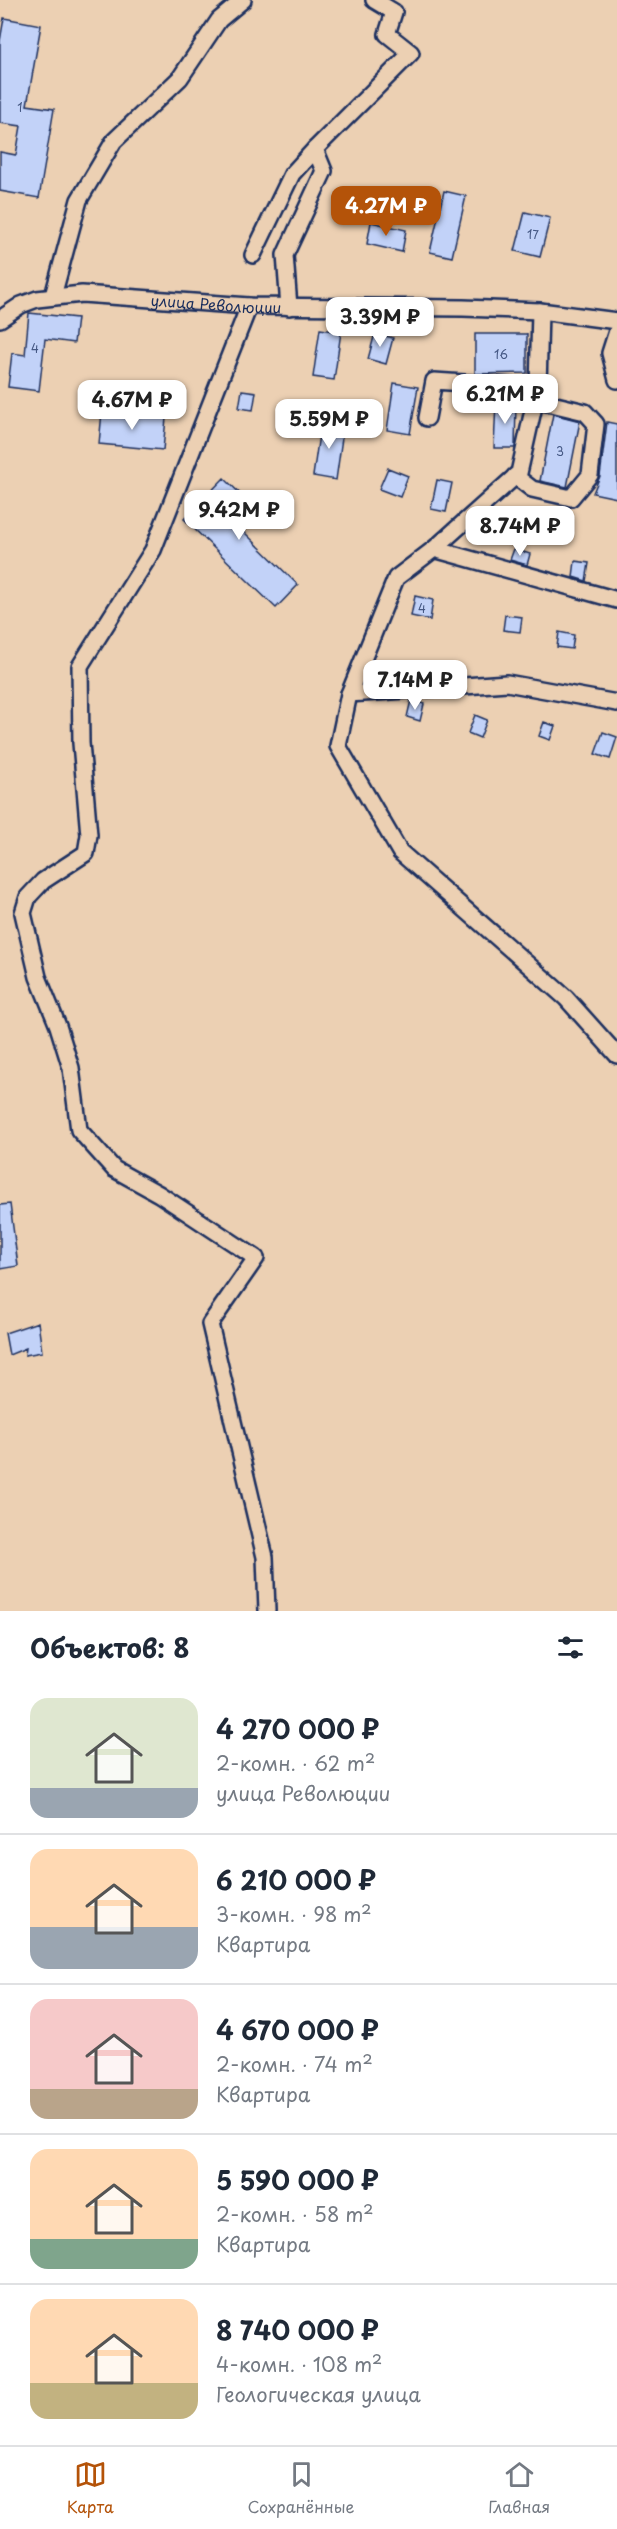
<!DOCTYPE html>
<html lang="ru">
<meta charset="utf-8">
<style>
:root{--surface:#fff;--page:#f6f6f7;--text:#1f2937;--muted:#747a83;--line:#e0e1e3;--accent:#b45309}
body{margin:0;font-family:"Playpen Sans",sans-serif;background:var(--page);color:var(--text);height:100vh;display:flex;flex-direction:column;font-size:22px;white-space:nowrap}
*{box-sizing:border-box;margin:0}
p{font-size:20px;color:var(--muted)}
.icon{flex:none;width:33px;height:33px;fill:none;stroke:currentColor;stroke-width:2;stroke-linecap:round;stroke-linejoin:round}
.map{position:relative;height:1611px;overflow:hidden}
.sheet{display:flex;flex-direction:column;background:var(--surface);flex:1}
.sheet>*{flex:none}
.price{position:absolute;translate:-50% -51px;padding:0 14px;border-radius:12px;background:#fff;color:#222;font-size:20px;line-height:39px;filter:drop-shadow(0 2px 3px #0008)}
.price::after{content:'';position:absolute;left:50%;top:36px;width:18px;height:14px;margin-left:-9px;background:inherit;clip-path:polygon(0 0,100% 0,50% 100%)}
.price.on{background:var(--accent);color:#fff}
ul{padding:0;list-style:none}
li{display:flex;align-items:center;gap:18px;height:150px;padding:0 30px}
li+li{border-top:2px solid var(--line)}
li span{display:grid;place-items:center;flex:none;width:168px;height:120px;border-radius:18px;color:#555}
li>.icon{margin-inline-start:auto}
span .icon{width:72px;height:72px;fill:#fffc;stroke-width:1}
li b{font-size:26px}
h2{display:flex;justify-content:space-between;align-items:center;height:72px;padding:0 30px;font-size:26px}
.tab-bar{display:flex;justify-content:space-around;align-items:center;height:84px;border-top:2px solid var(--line);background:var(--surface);font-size:16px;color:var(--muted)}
.tab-bar a{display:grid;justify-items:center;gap:3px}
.tab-bar .on{color:var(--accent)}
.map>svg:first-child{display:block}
</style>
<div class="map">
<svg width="617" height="1611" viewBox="0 0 617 1611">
<rect width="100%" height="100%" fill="#ecd0b3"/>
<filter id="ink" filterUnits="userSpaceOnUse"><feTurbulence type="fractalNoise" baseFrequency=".0167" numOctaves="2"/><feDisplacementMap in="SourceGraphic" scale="12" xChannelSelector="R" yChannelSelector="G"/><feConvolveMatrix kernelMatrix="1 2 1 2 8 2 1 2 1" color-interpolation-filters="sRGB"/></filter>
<g filter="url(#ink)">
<path fill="#c2d2f8" stroke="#1b2f5e" stroke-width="1.5" d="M4,18L41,25L27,105L54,109L39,198L0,191V152L16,155L21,126L0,123V41Z
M444,191L466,196L452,257L430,252Z
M525,212L550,218L540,257L515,251Z
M371,222L406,230L402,252L367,244Z
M29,313L77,318L74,343L45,339L39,391L8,387L12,353L25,355Z
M320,329L341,332L334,380L313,377Z
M375,333L393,338L386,364L368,359Z
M475,334H527V373L475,374Z
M394,383L418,387L410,434L387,430Z
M242,390L256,392L253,410L239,408Z
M496,401L516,402L515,448H494Z
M102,412L166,418L163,450L99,444Z
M553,414L580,421L567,487L540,481Z
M321,421L344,424L336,480L313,476Z
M607,422L617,424V498L593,493L600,476Z
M388,468L408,476L400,497L379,489Z
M224,478L260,513L243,531L298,585L276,608L184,519Z
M437,480L452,483L446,512L431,509Z
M514,549L530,554L527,565L510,560Z
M575,561L589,563L586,581L573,577Z
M415,596L433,600L430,620L411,616Z
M505,615L522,617L520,632L503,630Z
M559,632L574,635L572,649L557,647Z
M372,664L390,665L388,682L370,681Z
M411,700L424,704L420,721L407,717Z
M475,715L487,720L480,738L468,733Z
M544,722L555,726L550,740L539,736Z
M603,732L617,737L610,759L595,754Z
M10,1204L18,1266L0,1269V1205Z
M38,1322L42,1352L25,1355L26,1348L9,1355L5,1333Z"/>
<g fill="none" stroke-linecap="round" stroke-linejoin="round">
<defs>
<g id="minor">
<path d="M253,255L292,174L315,149"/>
<path d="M53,296L79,200L114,141L180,78L219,20L243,0"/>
<path d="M249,306L153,550L80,666L81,743L89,835L86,853L43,881L28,897L23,913L38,977L58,1026L71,1068L79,1130L114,1169L159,1194L256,1258L210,1324L265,1557L267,1611"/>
<path d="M289,307L285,255L324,171L315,149L411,53L387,34L394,12L374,0"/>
<path d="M540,311L538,388L519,473L434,549L396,578L349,694L338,746L400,852L566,998L617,1055"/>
<path id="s1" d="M0,319L21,305L37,299L82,294L249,306L463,308L540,311L617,321"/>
<path d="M617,331L610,353L617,380"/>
<path d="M427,418L434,381L538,388"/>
<path d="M515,476L532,489L571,498L590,475L596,424L585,412L535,400"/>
<path d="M434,549L617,600"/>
<path d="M349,694L507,683L617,703"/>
</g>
</defs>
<use href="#minor" stroke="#1b2f5e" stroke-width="20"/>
<use href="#minor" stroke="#ecd0b3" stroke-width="15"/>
</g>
</g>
<g text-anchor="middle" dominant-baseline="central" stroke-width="5" stroke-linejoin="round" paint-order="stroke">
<g font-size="12" fill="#455884">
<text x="20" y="107">1</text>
<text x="533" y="234">17</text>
<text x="35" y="348">4</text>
<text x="501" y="354">16</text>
<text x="560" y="451">3</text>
<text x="422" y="608">4</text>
</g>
<g font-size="15" fill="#1b2f5e" stroke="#ecd0b3">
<text stroke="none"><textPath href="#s1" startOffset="222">улица Революции</textPath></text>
</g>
</g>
</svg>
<b class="price on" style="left:386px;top:237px">4.27M ₽</b>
<b class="price" style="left:380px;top:348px">3.39M ₽</b>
<b class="price" style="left:505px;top:425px">6.21M ₽</b>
<b class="price" style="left:132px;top:431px">4.67M ₽</b>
<b class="price" style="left:329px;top:450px">5.59M ₽</b>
<b class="price" style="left:239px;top:541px">9.42M ₽</b>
<b class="price" style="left:520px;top:557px">8.74M ₽</b>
<b class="price" style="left:415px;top:711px">7.14M ₽</b>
</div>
<section class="sheet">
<h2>Объектов: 8<svg class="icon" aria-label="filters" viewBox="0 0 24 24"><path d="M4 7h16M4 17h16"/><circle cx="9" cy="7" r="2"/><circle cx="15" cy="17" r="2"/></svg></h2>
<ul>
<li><span style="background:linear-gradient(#dfe7d0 75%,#9aa5b1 0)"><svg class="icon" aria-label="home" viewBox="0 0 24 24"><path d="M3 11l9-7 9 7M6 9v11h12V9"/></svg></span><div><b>4 270 000 ₽</b><p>2-комн. · 62 m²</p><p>улица Революции</p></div></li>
<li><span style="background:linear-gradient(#ffd9b3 65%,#9aa5b1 0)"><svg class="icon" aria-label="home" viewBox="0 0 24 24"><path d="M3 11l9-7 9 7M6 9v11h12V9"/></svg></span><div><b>6 210 000 ₽</b><p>3-комн. · 98 m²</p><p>Квартира</p></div></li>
<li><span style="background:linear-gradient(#f6c9c9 75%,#b9a48a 0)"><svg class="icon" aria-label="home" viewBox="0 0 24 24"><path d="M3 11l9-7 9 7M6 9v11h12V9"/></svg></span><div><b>4 670 000 ₽</b><p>2-комн. · 74 m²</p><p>Квартира</p></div></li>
<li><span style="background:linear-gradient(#ffd9b3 75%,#7fa58c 0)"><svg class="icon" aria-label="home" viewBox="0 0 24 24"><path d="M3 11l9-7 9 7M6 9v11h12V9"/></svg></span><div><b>5 590 000 ₽</b><p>2-комн. · 58 m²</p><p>Квартира</p></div></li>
<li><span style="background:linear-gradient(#ffd9b3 70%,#c2b280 0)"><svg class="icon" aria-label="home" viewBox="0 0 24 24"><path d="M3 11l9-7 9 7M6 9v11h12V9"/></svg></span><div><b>8 740 000 ₽</b><p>4-комн. · 108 m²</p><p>Геологическая улица</p></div></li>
</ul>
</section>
<nav class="tab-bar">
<a class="on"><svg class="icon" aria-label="map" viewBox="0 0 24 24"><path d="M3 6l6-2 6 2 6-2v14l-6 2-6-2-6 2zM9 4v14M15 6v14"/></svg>Карта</a>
<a><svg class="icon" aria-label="saved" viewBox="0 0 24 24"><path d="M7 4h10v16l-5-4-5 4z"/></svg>Сохранённые</a>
<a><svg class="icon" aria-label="home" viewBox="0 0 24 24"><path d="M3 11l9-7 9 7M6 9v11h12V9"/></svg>Главная</a>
</nav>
